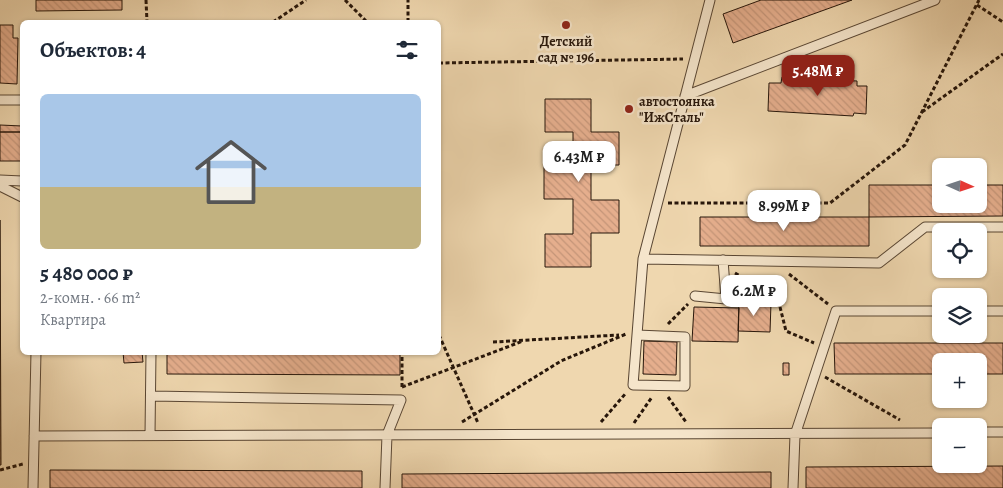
<!DOCTYPE html>
<html lang="ru">
<meta charset="utf-8">
<style>
:root{--surface:#fff;--page:#f6f6f7;--text:#1f2937;--muted:#747a83;--accent:#8f2418}
body{margin:0;font-family:Alegreya,serif;background:var(--page);color:var(--text);height:100vh;display:flex;flex-direction:column;font-size:19px;white-space:nowrap}
*{box-sizing:border-box;margin:0}
p{font-size:16px;color:var(--muted)}
.icon{flex:none;width:28px;height:28px;fill:none;stroke:currentColor;stroke-width:2;stroke-linecap:round;stroke-linejoin:round}
.map{position:relative;flex:1;overflow:hidden}
.side{position:absolute;left:20px;top:20px;width:421px;height:335px;display:flex;flex-direction:column;background:var(--surface);border-radius:8px;box-shadow:0 1px 4px #0004}
.side>*{flex:none}
.needle{width:32px;rotate:93deg}
.fabs{position:absolute;left:932px;top:158px;display:grid;gap:10px}
.fabs a{display:grid;place-items:center;width:55px;height:55px;border-radius:8px;background:var(--surface);box-shadow:0 1px 4px #0004;font-size:25px}
.price{position:absolute;translate:-50% -42px;padding:0 11px;border-radius:10px;background:#fff;color:#222;font-size:16px;line-height:32px;filter:drop-shadow(0 1px 2px #0008)}
.price::after{content:'';position:absolute;left:50%;top:30px;width:15px;height:11px;margin-left:-8px;background:inherit;clip-path:polygon(0 0,100% 0,50% 100%)}
.price.active{background:var(--accent);color:#fff}
ul{padding:0;list-style:none}
li{display:grid;align-content:center;gap:10px;height:265px;padding:0 20px}
li span{display:grid;place-items:center;height:155px;border-radius:8px;color:#555}
li>.icon{margin-inline-start:auto}
span .icon{width:90px;height:90px;fill:#fffc;stroke-width:1}
li b{font-size:21px}
h2{display:flex;justify-content:space-between;align-items:center;height:60px;padding:0 20px;font-size:21px}
.map>svg:first-child{display:block}
</style>
<div class="map">
<svg width="1003" height="488" viewBox="0 0 1003 488">
<defs>
<pattern id="building-back-hatch" width="6" height="6" patternUnits="userSpaceOnUse" patternTransform="scale(1.25)"><rect width="6" height="6" fill="#e5ae8d"/><path d="M-1 5l2 2M0 0l6 6M5-1l2 2" fill="none" stroke="#c49578"/></pattern>
</defs>
<rect width="100%" height="100%" fill="#efd7af"/>
<filter id="stains"><feTurbulence type="fractalNoise" baseFrequency=".004" numOctaves="4"/><feColorMatrix values="0 0 0 0 .2 0 0 0 0 .09 0 0 0 0 .02 0 0 0 .5 -.17"/></filter>
<radialGradient id="worn" r=".72"><stop offset=".6" stop-color="#630" stop-opacity="0"/><stop offset="1" stop-color="#630" stop-opacity=".3"/></radialGradient>
<path fill="url(#building-back-hatch)" stroke="#27160a" d="M36,0H122V10L36,11Z
M761,0H852L733,43L723,14Z
M0,25H13V38H18L17,84L0,83Z
M782,77L857,81V86H867L866,114L854,113L853,116L768,111L769,83H781Z
M545,99H591V132H619V165H591V200H619V233H591V267H545V234H573V199H544V166H573V132H545Z
M0,125L22,126V132H0Z
M0,132H22V161H0Z
M869,185H941V204H979V185H1003V216L869,217Z
M700,217H869V246H700Z
M0,220L1,465H0Z
M739,302L771,303L770,332L738,331Z
M694,307L739,308L738,342L692,341Z
M644,341L677,342L676,375L643,374Z
M834,343H1003V374H979V361H941V374H835Z
M123,352H142L143,362L124,363Z
M167,352H400V375L167,374Z
M783,363H789V375H783Z
M1003,466V488H806V467Z
M50,470L362,471V488H50Z
M771,472V488H402V474Z"/>
<g fill="none" stroke-linecap="round" stroke-linejoin="round">
<defs>
<path id="lane" d="M685,96L935,0
M0,100H22
M0,180L22,181
M0,186L22,197
M643,259L879,263L925,227H1003
M695,296L726,299L723,260
M979,311H1003
M637,335L685,337V386L633,385L643,259L710,0
M151,396L401,400L387,435L385,488
M979,432H1003
M150,435L151,352
M34,436L941,433
M33,488L36,352
M793,488L795,435L836,311H941"/>
</defs>
<use href="#lane" stroke="#594633" stroke-width="11"/>
<path stroke="#27160a" stroke-width="3" stroke-dasharray="4 2.5" stroke-linecap="butt" d="M146,0L147,22
M345,0L367,22
M977,5L1003,22
M273,22L306,0
M408,22V0
M439,63L683,59
M922,112L1003,54
M668,203H830L905,145L979,0
M735,273L778,299L786,331L814,343
M789,274L828,304
M668,324L688,304
M439,335L478,423
M493,342L619,335
M825,377L900,420
M402,387L523,341
M402,387V352
M668,397L686,422
M462,422L561,361L626,334
M601,422L626,393
M634,423L652,397
M0,470L23,464"/>
<use href="#lane" stroke="#f5e5cb" stroke-width="9"/>
</g>
<g fill="#8f2418" stroke="#f5e5cb" stroke-width="2">
<circle cx="566" cy="25" r="5"/>
<circle cx="629" cy="109" r="5"/>
</g>
<g text-anchor="middle" dominant-baseline="central" stroke-width="5" stroke-linejoin="round" paint-order="stroke">
<g font-size="14" font-weight="bold" fill="#27160a" stroke="#f5e5cb">
<text x="566" y="41">Детский<tspan x="566" dy="16">сад № 196</tspan></text>
<text x="639" y="101" text-anchor="start">автостоянка<tspan x="639" dy="16">"ИжСталь"</tspan></text>
</g>
</g>
<rect width="100%" height="100%" filter="url(#stains)"/>
<rect width="100%" height="100%" fill="url(#worn)"/>
</svg>
<div class="fabs">
<a><svg class="needle" viewBox="-14 -14 28 28"><path d="M0-13l5 13h-10z" fill="#e53935"/><path d="M0 13l5-13h-10z" fill="#747a83"/></svg></a>
<a><svg class="icon" aria-label="locate" viewBox="0 0 24 24"><circle cx="12" cy="12" r="6"/><path d="M12 2v4M12 18v4M2 12h4M18 12h4"/></svg></a>
<a><svg class="icon" aria-label="layers" viewBox="0 0 24 24"><path d="M12 4l9 5-9 5-9-5zM3 14l9 5 9-5"/></svg></a>
<a>+</a>
<a>−</a>
</div>
<b class="price active" style="left:818px;top:97px">5.48M ₽</b>
<b class="price" style="left:579px;top:183px">6.43M ₽</b>
<b class="price" style="left:784px;top:232px">8.99M ₽</b>
<b class="price" style="left:754px;top:317px">6.2M ₽</b>
<section class="side">
<h2>Объектов: 4<svg class="icon" aria-label="filters" viewBox="0 0 24 24"><path d="M4 7h16M4 17h16"/><circle cx="9" cy="7" r="2"/><circle cx="15" cy="17" r="2"/></svg></h2>
<ul>
<li><span style="background:linear-gradient(#a9c7e8 60%,#c2b280 0)"><svg class="icon" aria-label="home" viewBox="0 0 24 24"><path d="M3 11l9-7 9 7M6 9v11h12V9"/></svg></span><div><b>5 480 000 ₽</b><p>2-комн. · 66 m²</p><p>Квартира</p></div></li>
</ul>
</section>
</div>
